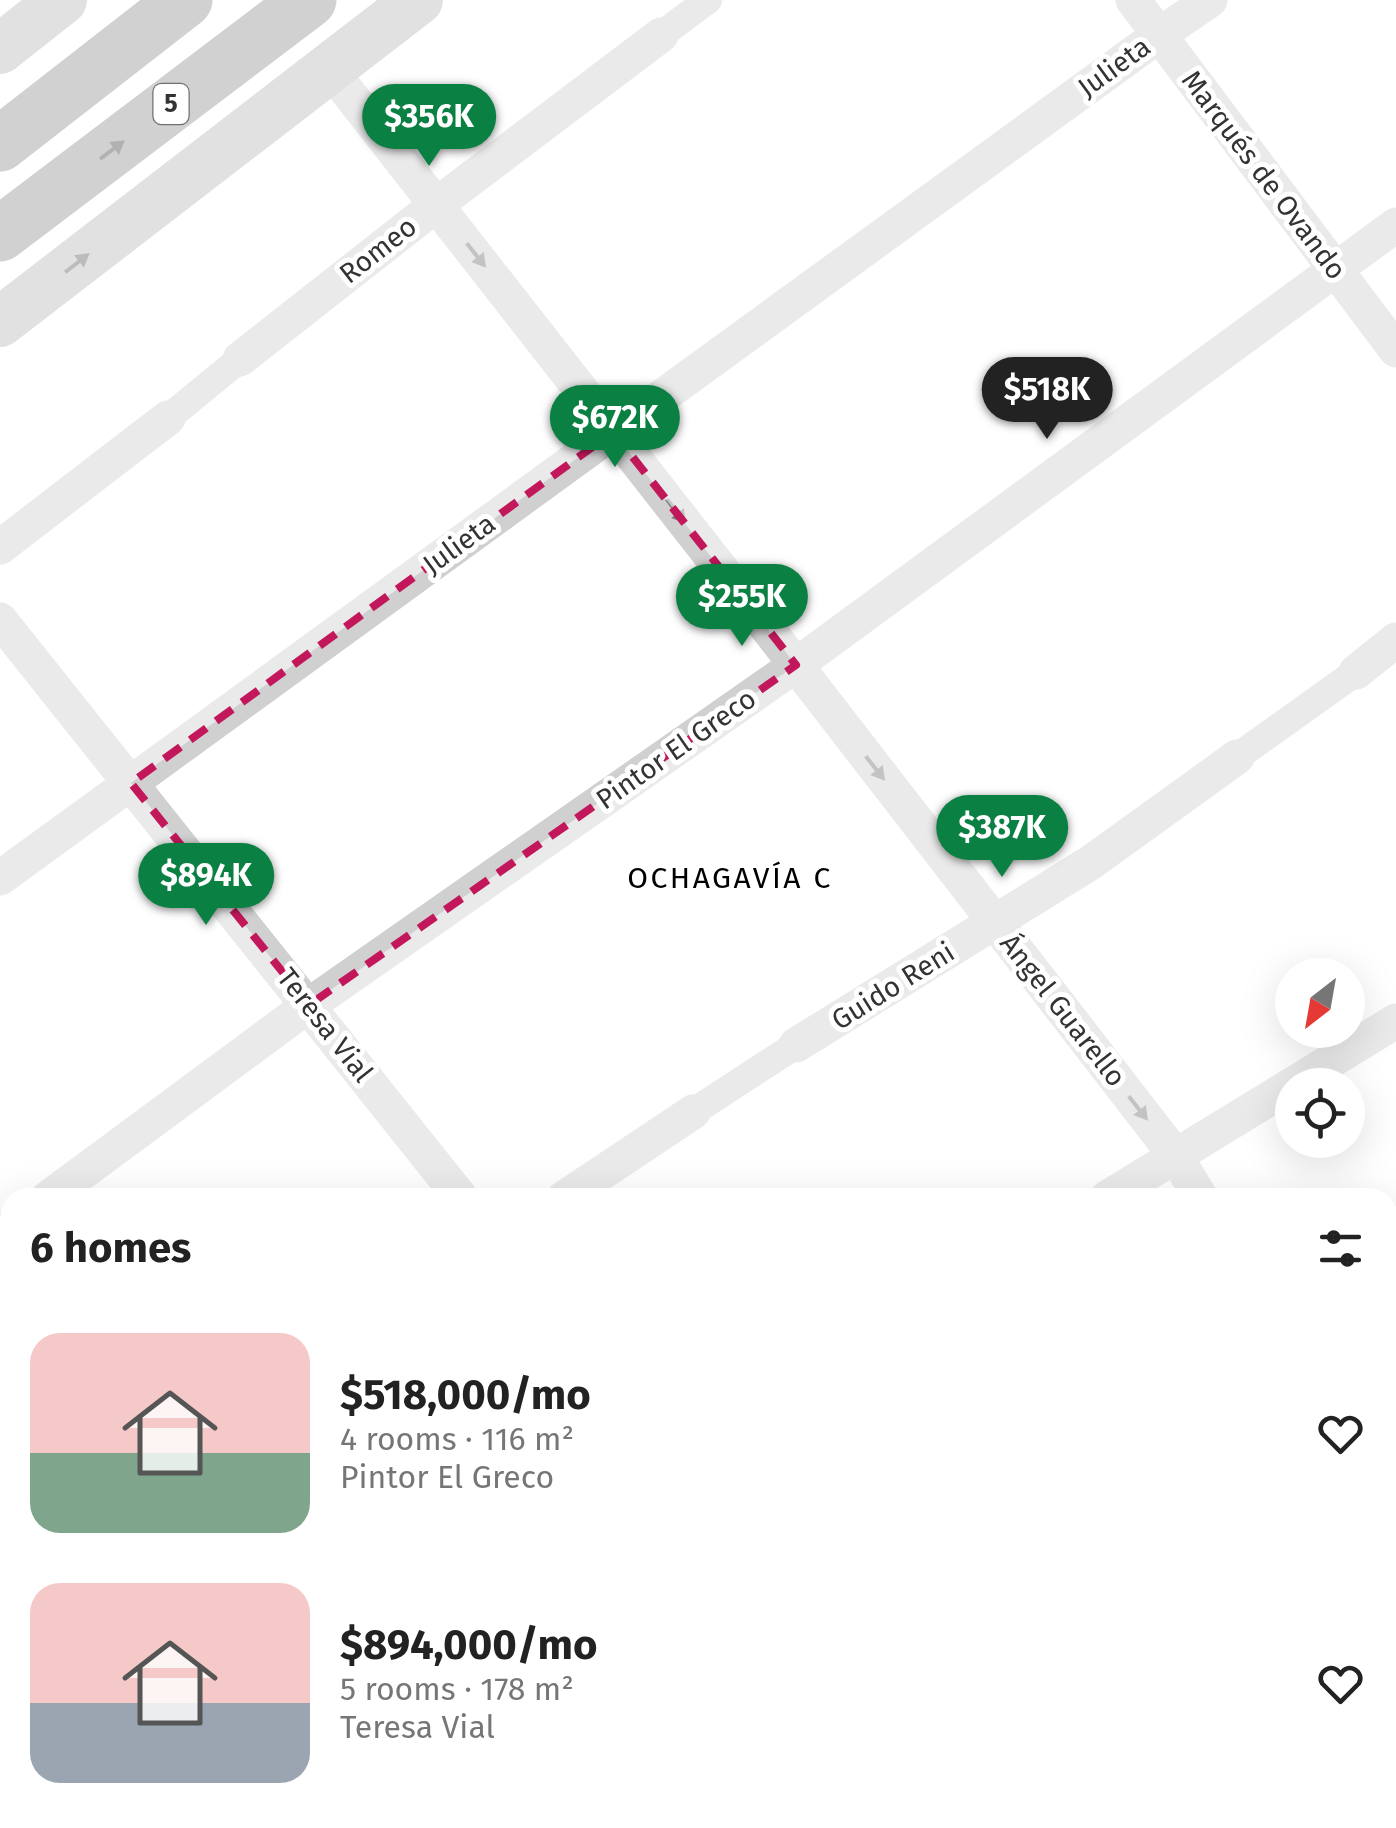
<!DOCTYPE html>
<meta charset="utf-8">
<style>
:root{--surface:#fff;--page:#f2f2f2;--text:#222;--muted:#767676;--accent:#0b8043}
body{margin:0;font-family:"Fira Sans",sans-serif;background:var(--page);color:var(--text);height:100vh;display:flex;flex-direction:column;font-size:38px;white-space:nowrap}
*{box-sizing:border-box;margin:0}
p{font-size:32px;color:var(--muted)}
.icon{flex:none;width:55px;height:55px;fill:none;stroke:currentColor;stroke-width:2;stroke-linecap:round;stroke-linejoin:round}
.map{position:relative;flex:1;overflow:hidden}
.side{position:absolute;left:0px;top:1188px;width:1398px;height:642px;display:flex;flex-direction:column;background:var(--surface);border-radius:30px 30px 0 0;box-shadow:0 10px 40px #0002}
.side>*{flex:none}
.needle{width:65px;rotate:211deg}
.fabs{position:absolute;left:1275px;top:958px;display:grid;gap:20px}
.fabs a{display:grid;place-items:center;width:90px;height:90px;border-radius:50%;background:var(--surface);box-shadow:0 10px 40px #0002;font-size:50px}
.price{position:absolute;translate:-50% -85px;padding:0 22px;border-radius:35px;background:var(--accent);color:#fff;font-size:32px;line-height:65px;filter:drop-shadow(0 2px 5px #0008)}
.price::after{content:'';position:absolute;left:50%;top:60px;width:30px;height:22px;margin-left:-15px;background:inherit;clip-path:polygon(0 0,100% 0,50% 100%)}
.price.active{background:#222;color:#fff}
ul{padding:0;list-style:none}
li{display:flex;align-items:center;gap:30px;height:250px;padding:0 30px}
li span{display:grid;place-items:center;flex:none;width:280px;height:200px;border-radius:30px;color:#555}
li>.icon{margin-inline-start:auto}
span .icon{width:120px;height:120px;fill:#fffc;stroke-width:1}
li b{font-size:42px}
h2{display:flex;justify-content:space-between;align-items:center;height:120px;padding:0 30px;font-size:42px}
.map>svg:first-child{display:block}
</style>
<div class="map">
<svg width="1396" height="1828" viewBox="0 0 1396 1828">
<defs>
<filter id="shadow"><feDropShadow dx="9" dy="9" stdDeviation="2.5" flood-color="#0004"/></filter>
</defs>
<rect width="100%" height="100%" fill="#fff"/>
<path fill="#e6ecdf" d="M1388,1558L1396,1572V1828H951L946,1820H1388Z"/>
<path fill="#1a1a1a" filter="url(#shadow)" d="M1396,1236V1338L1388,1343V1242Z
M792,1820H890L882,1825L884,1828H779Z"/>
<g fill="none" stroke-linecap="round" stroke-linejoin="round">
<path stroke="#d0d0d0" stroke-width="28" d="M661,35L708,0
M168,418L240,359
M1237,757L1356,672
M693,1112L796,1045"/>
<path stroke="#d0d0d0" stroke-width="35" d="M1133,0L1396,350
M329,68L775,638L1175,1155L1201,1198
M240,359L436,205L661,35
M0,547L168,418
M0,620L461,1198
M1356,672L1396,640
M0,878L1159,35L1210,0
M796,1045L1090,863L1237,757
M48,1198L309,1005L796,665L1396,225
M564,1198L693,1112
M1107,1198L1396,1021
M0,1233L10,1226
M1388,1426L1396,1421
M1388,1502L1396,1517
M0,1580L10,1573
M120,1828L132,1820
M703,1828L717,1820"/>
<path stroke="#bdbdbd" stroke-width="50" d="M0,49L62,0
M0,322L418,0"/>
<path stroke="#9a9a9a" stroke-width="55" d="M0,144L185,0
M0,234L309,0"/>
</g>
<defs><path id="oneway-solid" d="M-6-.8H1V-3.2L6.5 0L1 3.2V.8H-6Z" transform="scale(2.5)"/></defs>
<use fill="#525252" href="#oneway-solid" transform="translate(112 150) rotate(-37)"/>
<g fill="#7a7a7a">
<use href="#oneway-solid" transform="translate(476 255) rotate(52)"/>
<use href="#oneway-solid" transform="translate(676 511) rotate(52)"/>
<use href="#oneway-solid" transform="translate(875 768) rotate(52)"/>
<use href="#oneway-solid" transform="translate(1138 1108) rotate(52)"/>
</g>
<use fill="#6a6a6a" href="#oneway-solid" transform="translate(77 263) rotate(-38)"/>
<path d="M0 0H1396V1828H0ZM613,432L796,665L309,1005L131,783Z" fill="#fff" fill-opacity=".55" fill-rule="evenodd"/>
<path fill="none" stroke="#c2185b" stroke-width="8" stroke-dasharray="20 12" stroke-linejoin="round" d="M613,432L796,665L309,1005L131,783Z"/>
<g text-anchor="middle" dominant-baseline="central" stroke-width="10" stroke-linejoin="round" paint-order="stroke">
<rect fill="#fff" stroke="#707070" stroke-width="2.5" x="153.5" y="84" width="35" height="40" rx="8"/>
<g font-size="25" font-weight="bold" fill="#333">
<text x="171" y="104">5</text>
</g>
<g font-size="28" fill="#333" stroke="#fff">
<text transform="translate(1114 67) rotate(-36)">Julieta</text>
<text transform="translate(1264 175) rotate(53)">Marqués de Ovando</text>
<text transform="translate(378 250) rotate(-38)">Romeo</text>
<text transform="translate(459 544) rotate(-36)">Julieta</text>
<text transform="translate(676 749) rotate(-35)">Pintor El Greco</text>
<text transform="translate(893 986) rotate(-32)">Guido Reni</text>
<text transform="translate(1063 1010) rotate(52)">Ángel Guarello</text>
<text transform="translate(325 1025) rotate(52)">Teresa Vial</text>
</g>
<g font-size="30" letter-spacing="2.5" fill="#000" stroke="#fff">
<text x="730" y="878">OCHAGAVÍA C</text>
</g>
</g>
</svg>
<div class="fabs">
<a><svg class="needle" viewBox="-14 -14 28 28"><path d="M0-13l5 13h-10z" fill="#e53935"/><path d="M0 13l5-13h-10z" fill="#767676"/></svg></a>
<a><svg class="icon" aria-label="locate" viewBox="0 0 24 24"><circle cx="12" cy="12" r="6"/><path d="M12 2v4M12 18v4M2 12h4M18 12h4"/></svg></a>
</div>
<b class="price" style="left:429px;top:169px">$356K</b>
<b class="price active" style="left:1047px;top:442px">$518K</b>
<b class="price" style="left:615px;top:470px">$672K</b>
<b class="price" style="left:742px;top:649px">$255K</b>
<b class="price" style="left:1002px;top:880px">$387K</b>
<b class="price" style="left:206px;top:928px">$894K</b>
<section class="side">
<h2>6 homes<svg class="icon" aria-label="filters" viewBox="0 0 24 24"><path d="M4 7h16M4 17h16"/><circle cx="9" cy="7" r="2"/><circle cx="15" cy="17" r="2"/></svg></h2>
<ul>
<li><span style="background:linear-gradient(#f6c9c9 60%,#7fa58c 0)"><svg class="icon" aria-label="home" viewBox="0 0 24 24"><path d="M3 11l9-7 9 7M6 9v11h12V9"/></svg></span><div><b>$518,000/mo</b><p>4 rooms · 116 m²</p><p>Pintor El Greco</p></div><svg class="icon" aria-label="heart" viewBox="0 0 24 24"><path d="M12 20l-8-8c-3-5 5-10 8-4 3-6 11-1 8 4z"/></svg></li>
<li><span style="background:linear-gradient(#f6c9c9 60%,#9aa5b1 0)"><svg class="icon" aria-label="home" viewBox="0 0 24 24"><path d="M3 11l9-7 9 7M6 9v11h12V9"/></svg></span><div><b>$894,000/mo</b><p>5 rooms · 178 m²</p><p>Teresa Vial</p></div><svg class="icon" aria-label="heart" viewBox="0 0 24 24"><path d="M12 20l-8-8c-3-5 5-10 8-4 3-6 11-1 8 4z"/></svg></li>
</ul>
</section>
</div>
